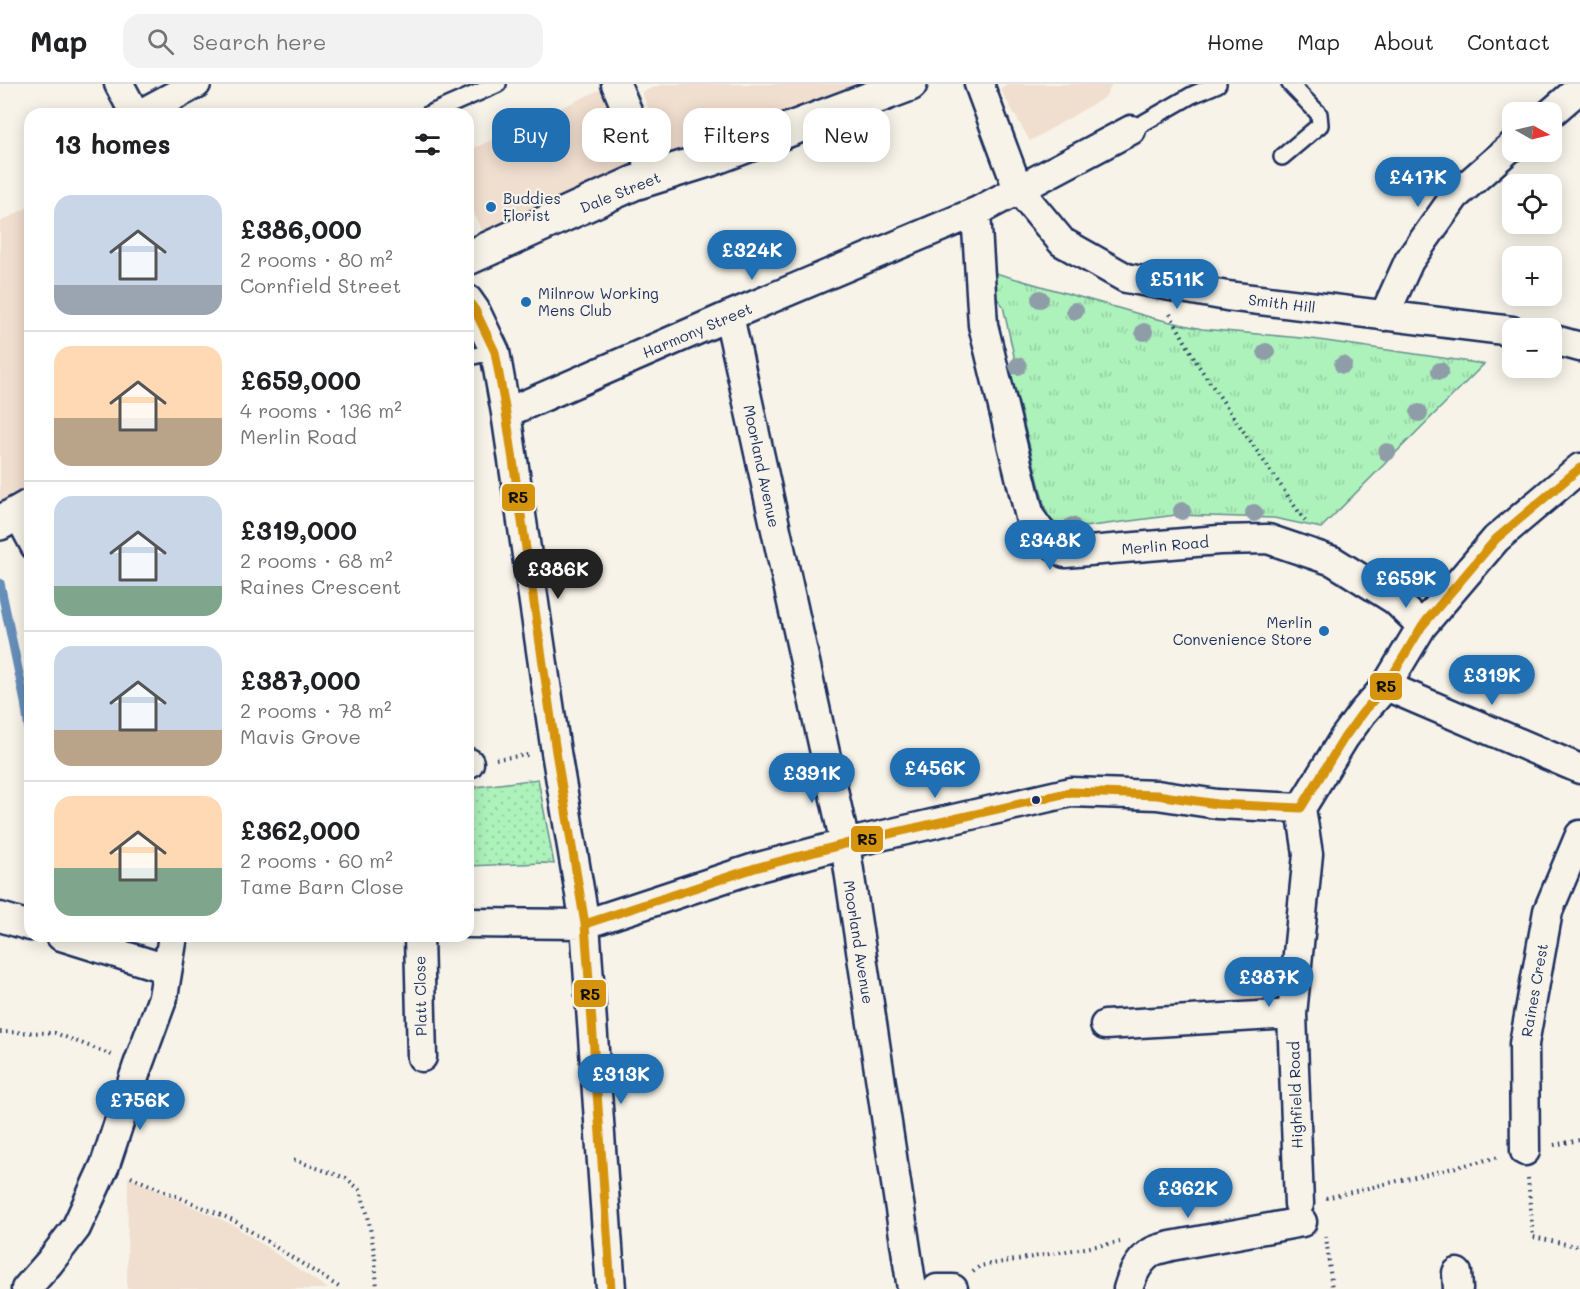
<!DOCTYPE html>
<meta charset="utf-8">
<style>
:root{--surface:#fff;--page:#f2f2f2;--text:#202124;--muted:#757577;--line:#e0e0e0;--accent:#1f6fb2}
body{margin:0;font-family:Mali,sans-serif;background:var(--page);color:var(--text);height:100vh;display:flex;flex-direction:column;font-size:22px;white-space:nowrap}
*{box-sizing:border-box;margin:0}
p{font-size:20px;color:var(--muted)}
.icon{flex:none;width:33px;height:33px;fill:none;stroke:currentColor;stroke-width:2;stroke-linecap:round;stroke-linejoin:round}
.map{position:relative;flex:1;overflow:hidden}
.side{position:absolute;left:24px;top:24px;width:450px;height:834px;display:flex;flex-direction:column;background:var(--surface);border-radius:18px;box-shadow:0 3px 15px #0003}
.side>*{flex:none}
.banner{position:absolute;left:492px;top:24px;width:570px;height:54px;display:flex;gap:12px}
.needle{width:39px;rotate:98deg}
.fabs{position:absolute;left:1502px;top:18px;display:grid;gap:12px}
.fabs a{display:grid;place-items:center;width:60px;height:60px;border-radius:12px;background:var(--surface);box-shadow:0 3px 15px #0003;font-size:30px}
.price{position:absolute;translate:-50% -51px;padding:0 14px;border-radius:21px;background:var(--accent);color:#fff;font-size:20px;line-height:39px;filter:drop-shadow(0 2px 3px #0008)}
.price::after{content:'';position:absolute;left:50%;top:36px;width:18px;height:14px;margin-left:-9px;background:inherit;clip-path:polygon(0 0,100% 0,50% 100%)}
.price.current{background:#222;color:#fff}
ul{padding:0;list-style:none}
li{display:flex;align-items:center;gap:18px;height:150px;padding:0 30px}
li+li{border-top:2px solid var(--line)}
li span{display:grid;place-items:center;flex:none;width:168px;height:120px;border-radius:18px;color:#555}
li>.icon{margin-inline-start:auto}
span .icon{width:72px;height:72px;fill:#fffc;stroke-width:1}
li b{font-size:26px}
h2{display:flex;justify-content:space-between;align-items:center;height:72px;padding:0 30px;font-size:26px}
.tag{padding:0 21px;border-radius:18px;background:var(--surface);box-shadow:0 3px 15px #0003;font-size:21px;line-height:54px}
.tag.current{background:var(--accent);color:#fff}
header{display:flex;align-items:center;gap:36px;box-sizing:border-box;height:84px;padding:0 30px;background:var(--surface);border-bottom:2px solid var(--line)}
header strong{font-size:28px}
nav{display:flex;gap:33px;margin-inline-start:auto;font-size:21px}
.search{width:420px;height:54px;background:var(--page);display:flex;align-items:center;gap:15px;box-sizing:border-box;padding:0 21px;border-radius:18px;color:var(--muted);font-size:22px}
.map>svg:first-child{display:block}
</style>
<header>
<strong>Map</strong>
<div class="search"><svg class="icon" aria-label="search" viewBox="0 0 24 24"><circle cx="10" cy="10" r="6"/><path d="M15 15l6 6"/></svg>Search here</div>
<nav><a>Home</a><a>Map</a><a>About</a><a>Contact</a></nav>
</header>
<div class="map">
<svg width="1580" height="1205" viewBox="0 0 1580 1205">
<defs>
<pattern id="grass-tufts" width="24" height="20" patternUnits="userSpaceOnUse" patternTransform="scale(1.5)"><rect width="24" height="20" fill="#adf1bb"/><path d="M3 7l-1-3M5 7V3M7 7l1-3M15 17l-1-3M17 17v-4M19 17l1-3" fill="none" stroke="#94cfa3"/></pattern>
<pattern id="garden-dots" width="8" height="8" patternUnits="userSpaceOnUse" patternTransform="scale(1.5)"><rect width="8" height="8" fill="#adf1bb"/><path d="M2 2h.1M6 6h.1" fill="none" stroke="#94cfa3" stroke-width="1.8" stroke-linecap="round"/></pattern>
</defs>
<rect width="100%" height="100%" fill="#f7f3e8"/>
<filter id="ink" filterUnits="userSpaceOnUse"><feTurbulence type="fractalNoise" baseFrequency=".0167" numOctaves="2"/><feDisplacementMap in="SourceGraphic" scale="12" xChannelSelector="R" yChannelSelector="G"/><feConvolveMatrix kernelMatrix="1 2 1 2 8 2 1 2 1" color-interpolation-filters="sRGB"/></filter>
<g filter="url(#ink)">
<path fill="#f0dece" d="M664,0H855L668,75L642,8Z
M1008,0H1112L1105,13L1030,57L1000,5Z
M608,2L644,81L483,149L468,116V67Z
M30,122V402L0,419V138Z
M128,1093L235,1142L328,1205H127Z"/>
<path fill="url(#grass-tufts)" stroke="#64908c" stroke-width="1.5" d="M992,188L1153,234L1202,245L1312,255L1484,280L1321,444L1274,434L1176,431L1084,443L1061,444L1047,432L1012,292L1016,281L1003,222L992,208Z"/>
<path fill="url(#garden-dots)" stroke="#64908c" stroke-width="1.5" d="M538,695L554,780L544,779L468,782V704Z"/>
<g fill="none" stroke-linecap="round" stroke-linejoin="round">
<path stroke="#658eb9" stroke-width="9" d="M0,499L25,618L30,654"/>
<defs>
<path id="lane" d="M429,30L498,0
M1131,46L1192,11L1218,0
M1282,73L1320,41L1319,30L1290,0
M468,273L495,268
M12,432L30,466"/>
<path id="street" d="M119,0L135,30
M616,0L654,92
M979,0L1018,105L1062,158L1126,194L1227,212L1512,247
M1551,29L1580,4
M140,30L196,0
M976,128L983,241L1030,433L1045,454L1065,469L1219,456L1268,455L1333,477L1395,516L1422,542
M468,216L475,226L495,268L506,329L556,668L585,840L611,1205
M729,232L845,760L912,1205
M1384,232L1409,177L1455,112L1512,62
M1551,255L1580,263
M506,329L729,232L976,128L1131,46
M1386,602L1580,685
M468,679H469
M1301,724L1344,654L1363,628L1386,602L1422,542L1496,455L1580,384
M0,833L30,842
M468,839L585,840L755,784L845,760L1071,708L1157,711L1217,720L1301,724
M61,852L167,885
M419,852L422,973
M1105,941L1292,930
M1525,1067L1524,960L1548,827L1580,751
M1299,1120L1292,930L1308,770L1301,724
M1457,1189L1458,1205
M26,1205L49,1179L76,1144L105,1081L138,981L163,913L173,852
M937,1205H953
M1128,1205C1132,1191 1139,1176 1152,1168C1157,1165 1165,1164 1171,1162L1302,1138"/>
<path id="secondary" d="M468,174L634,99L711,75L910,0
M0,439L30,422"/>
</defs>
<use href="#lane" stroke="#1b2f5e" stroke-width="20"/>
<use href="#street" stroke="#1b2f5e" stroke-width="33"/>
<use href="#secondary" stroke="#1b2f5e" stroke-width="38"/>
<path stroke="#1b2f5e" stroke-width="4" stroke-dasharray="1.5 4.5" stroke-linecap="butt" d="M1170,230L1198,281L1305,437
M496,675L528,671
M0,948L55,949L112,971
M1554,1061L1580,1056
M294,1076L346,1094L360,1106L368,1132L375,1173L377,1205
M131,1093L233,1136L342,1205
M1528,1094L1533,1153L1580,1163
M1326,1114L1499,1073
M1326,1152L1332,1205
M973,1188L980,1182L1120,1158"/>
<use href="#lane" stroke="#f7f3e8" stroke-width="15"/>
<use href="#street" stroke="#f7f3e8" stroke-width="28"/>
<use href="#secondary" stroke="#f7f3e8" stroke-width="33"/>
<defs>
<path id="bus-1" d="M468,216L475,226L495,268L506,329L556,668L585,840L611,1205
M585,840L755,784L845,760L1071,708L1157,711L1217,720L1301,724L1344,654L1363,628L1386,602L1422,542L1496,455L1580,384"/>
</defs>
<use href="#bus-1" stroke="#f7f3e8" stroke-width="14"/>
<use href="#bus-1" stroke="#d6940e" stroke-width="9"/>
</g>
<g fill="#8e9da7">
<circle cx="1040" cy="215" r="9"/>
<circle cx="1075" cy="227" r="9"/>
<circle cx="1144" cy="248" r="9"/>
<circle cx="1266" cy="268" r="9"/>
<circle cx="1343" cy="281" r="9"/>
<circle cx="1018" cy="282" r="9"/>
<circle cx="1440" cy="287" r="9"/>
<circle cx="1419" cy="329" r="9"/>
<circle cx="1387" cy="368" r="9"/>
<circle cx="1182" cy="427" r="9"/>
<circle cx="1254" cy="429" r="9"/>
<circle cx="1072" cy="442" r="9"/>
</g>
</g>
<g fill="#1f6fb2" stroke="#f7f3e8" stroke-width="2">
<circle cx="491" cy="123" r="6"/>
<circle cx="526" cy="218" r="6"/>
<circle cx="1324" cy="547" r="6"/>
</g>
<circle fill="#1b2f5e" stroke="#f7f3e8" stroke-width="2" cx="1036" cy="716" r="5"/>
<g text-anchor="middle" dominant-baseline="central" stroke-width="4.5" stroke-linejoin="round" paint-order="stroke">
<g font-size="15" fill="#1b2f5e" stroke="#f7f3e8">
<text transform="translate(620 108) rotate(-22)">Dale Street</text>
<text transform="translate(1282 219) rotate(7)">Smith Hill</text>
<text transform="translate(697 246) rotate(-23)">Harmony Street</text>
<text transform="translate(762 382) rotate(78)">Moorland Avenue</text>
<text transform="translate(1165 461) rotate(-5)">Merlin Road</text>
<text transform="translate(859 858) rotate(81)">Moorland Avenue</text>
<text transform="translate(1534 906) rotate(-80)">Raines Crest</text>
<text transform="translate(420 912) rotate(-91)">Platt Close</text>
<text transform="translate(1295 1011) rotate(-92)">Highfield Road</text>
</g>
<g font-size="15" fill="#1b2f5e" stroke="#f7f3e8" text-anchor="start">
<text x="503" y="114">Buddies<tspan x="503" dy="17">Florist</tspan></text>
<text x="538" y="209">Milnrow Working<tspan x="538" dy="17">Mens Club</tspan></text>
<text x="1312" y="538" text-anchor="end">Merlin<tspan x="1312" dy="17">Convenience Store</tspan></text>
</g>
</g>
<g stroke="#f7f3e8" stroke-width="2">
<rect x="501" y="399" width="35" height="29" rx="6" fill="#d6940e"/>
<rect x="1369" y="588" width="34" height="29" rx="6" fill="#d6940e"/>
<rect x="850" y="741" width="34" height="28" rx="6" fill="#d6940e"/>
<rect x="573" y="895" width="34" height="29" rx="6" fill="#d6940e"/>
</g>
<g font-size="16" text-anchor="middle" font-weight="bold" fill="#111">
<text x="518" y="419">R5</text>
<text x="1386" y="608">R5</text>
<text x="867" y="761">R5</text>
<text x="590" y="916">R5</text>
</g>
</svg>
<div class="fabs">
<a><svg class="needle" viewBox="-14 -14 28 28"><path d="M0-13l5 13h-10z" fill="#e53935"/><path d="M0 13l5-13h-10z" fill="#757577"/></svg></a>
<a><svg class="icon" aria-label="locate" viewBox="0 0 24 24"><circle cx="12" cy="12" r="6"/><path d="M12 2v4M12 18v4M2 12h4M18 12h4"/></svg></a>
<a>+</a>
<a>−</a>
</div>
<b class="price" style="left:1418px;top:124px">£417K</b>
<b class="price" style="left:752px;top:197px">£324K</b>
<b class="price" style="left:1177px;top:226px">£511K</b>
<b class="price" style="left:1050px;top:487px">£348K</b>
<b class="price current" style="left:558px;top:516px">£386K</b>
<b class="price" style="left:1406px;top:525px">£659K</b>
<b class="price" style="left:1492px;top:622px">£319K</b>
<b class="price" style="left:935px;top:715px">£456K</b>
<b class="price" style="left:812px;top:720px">£391K</b>
<b class="price" style="left:1269px;top:924px">£387K</b>
<b class="price" style="left:621px;top:1021px">£313K</b>
<b class="price" style="left:140px;top:1047px">£756K</b>
<b class="price" style="left:1188px;top:1135px">£362K</b>
<div class="banner">
<a class="tag current">Buy</a>
<a class="tag">Rent</a>
<a class="tag">Filters</a>
<a class="tag">New</a>
</div>
<section class="side">
<h2>13 homes<svg class="icon" aria-label="filters" viewBox="0 0 24 24"><path d="M4 7h16M4 17h16"/><circle cx="9" cy="7" r="2"/><circle cx="15" cy="17" r="2"/></svg></h2>
<ul>
<li><span style="background:linear-gradient(#c9d6e8 75%,#9aa5b1 0)"><svg class="icon" aria-label="home" viewBox="0 0 24 24"><path d="M3 11l9-7 9 7M6 9v11h12V9"/></svg></span><div><b>£386,000</b><p>2 rooms · 80 m²</p><p>Cornfield Street</p></div></li>
<li><span style="background:linear-gradient(#ffd9b3 60%,#b9a48a 0)"><svg class="icon" aria-label="home" viewBox="0 0 24 24"><path d="M3 11l9-7 9 7M6 9v11h12V9"/></svg></span><div><b>£659,000</b><p>4 rooms · 136 m²</p><p>Merlin Road</p></div></li>
<li><span style="background:linear-gradient(#c9d6e8 75%,#7fa58c 0)"><svg class="icon" aria-label="home" viewBox="0 0 24 24"><path d="M3 11l9-7 9 7M6 9v11h12V9"/></svg></span><div><b>£319,000</b><p>2 rooms · 68 m²</p><p>Raines Crescent</p></div></li>
<li><span style="background:linear-gradient(#c9d6e8 70%,#b9a48a 0)"><svg class="icon" aria-label="home" viewBox="0 0 24 24"><path d="M3 11l9-7 9 7M6 9v11h12V9"/></svg></span><div><b>£387,000</b><p>2 rooms · 78 m²</p><p>Mavis Grove</p></div></li>
<li><span style="background:linear-gradient(#ffd9b3 60%,#7fa58c 0)"><svg class="icon" aria-label="home" viewBox="0 0 24 24"><path d="M3 11l9-7 9 7M6 9v11h12V9"/></svg></span><div><b>£362,000</b><p>2 rooms · 60 m²</p><p>Tame Barn Close</p></div></li>
</ul>
</section>
</div>
